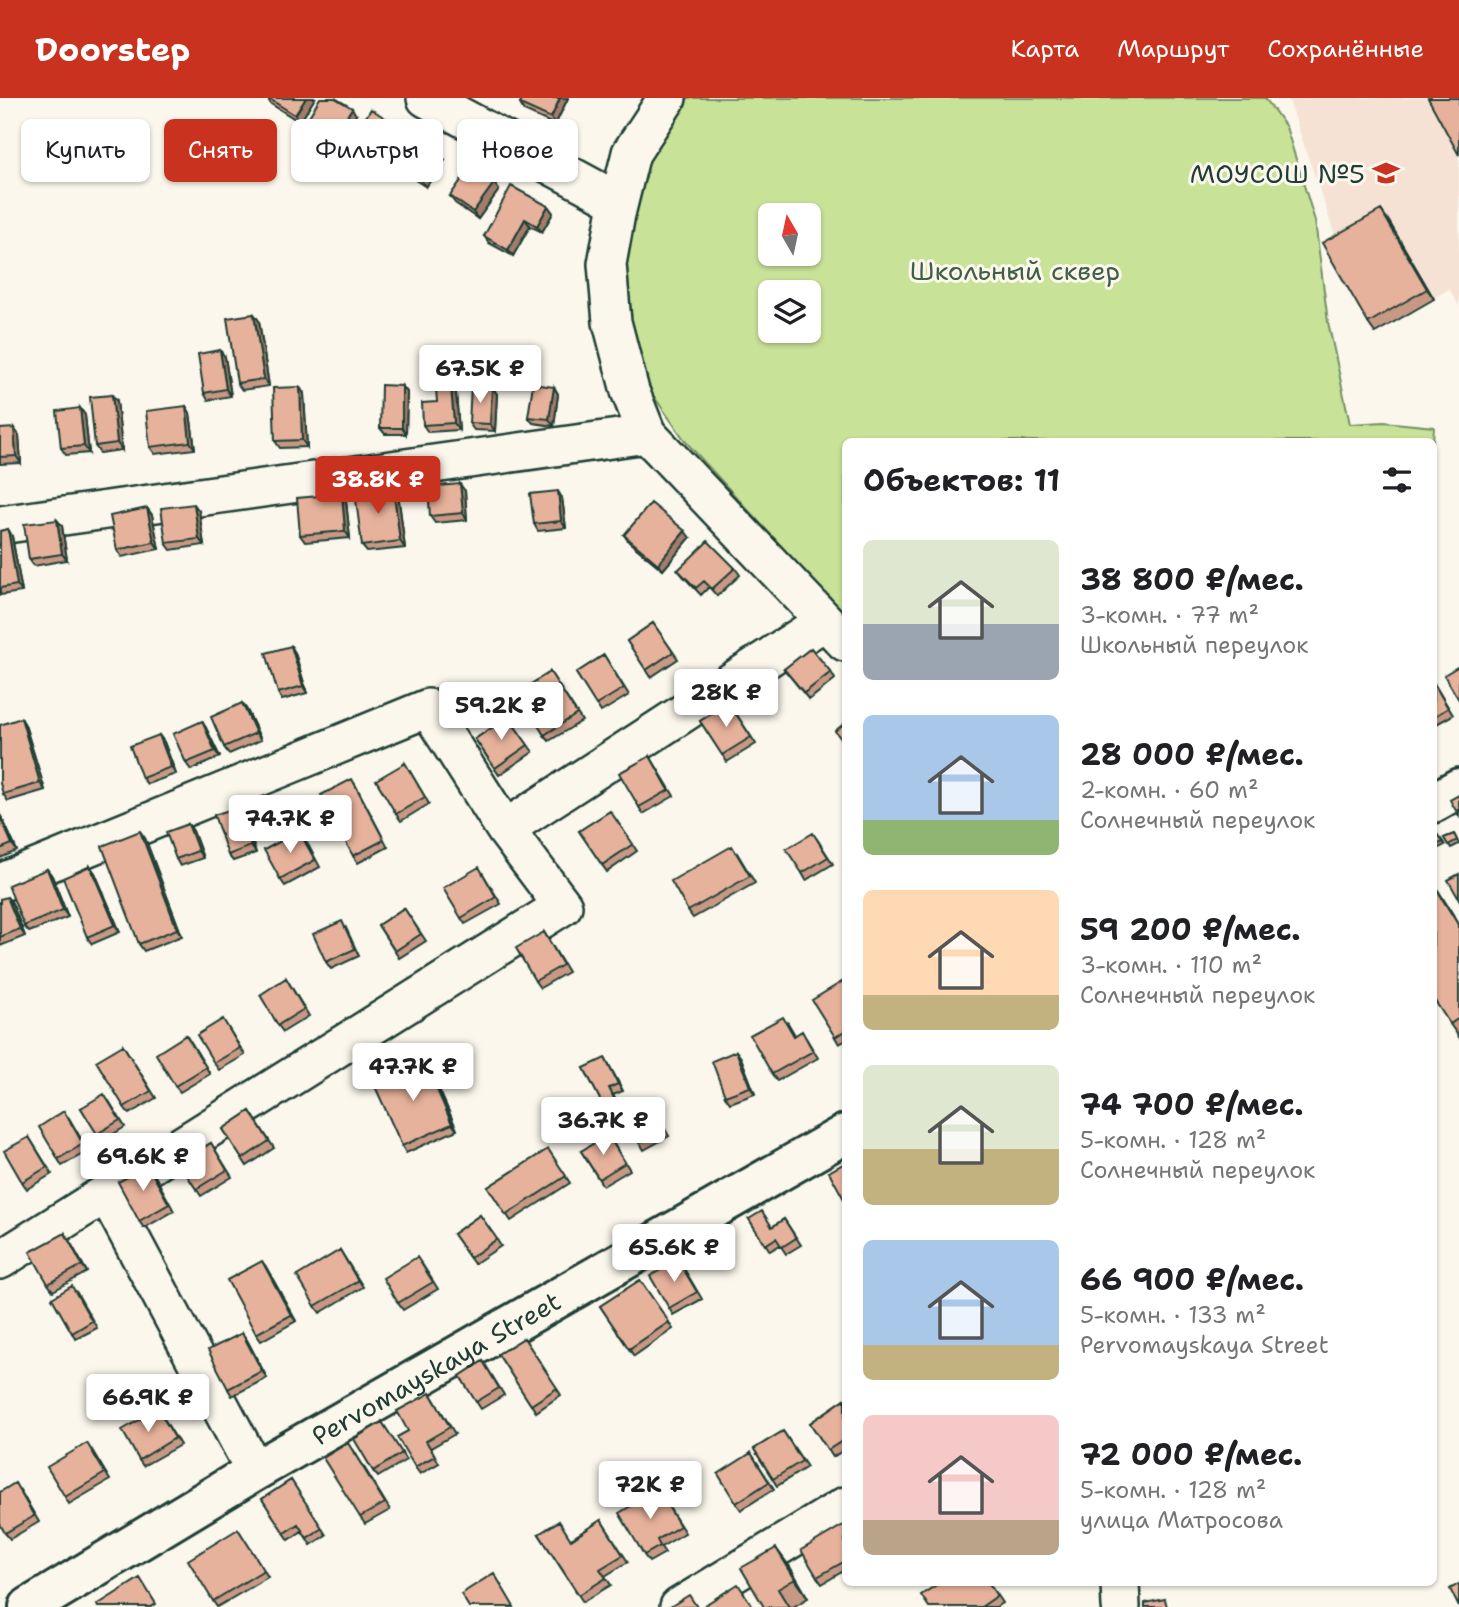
<!DOCTYPE html>
<html lang="ru">
<meta charset="utf-8">
<style>
:root{--surface:#fff;--page:#f2f2f2;--text:#202124;--muted:#757577;--accent:#c8321e}
body{margin:0;font-family:"Shantell Sans",sans-serif;background:var(--page);color:var(--text);height:100vh;display:flex;flex-direction:column;font-size:26px;white-space:nowrap}
*{box-sizing:border-box;margin:0}
p{font-size:23px;color:var(--muted)}
.icon{flex:none;width:38px;height:38px;fill:none;stroke:currentColor;stroke-width:2;stroke-linecap:round;stroke-linejoin:round}
.map{position:relative;flex:1;overflow:hidden}
.drawer{position:absolute;left:842px;top:340px;width:595px;height:1148px;display:flex;flex-direction:column;background:var(--surface);border-radius:10px;box-shadow:0 2px 5px #0004}
.drawer>*{flex:none}
.banner{position:absolute;left:21px;top:21px;width:665px;height:63px;display:flex;gap:14px}
.needle{width:46px;rotate:351deg}
.controls{position:absolute;left:758px;top:105px;display:grid;gap:14px}
.controls a{display:grid;place-items:center;width:63px;height:63px;border-radius:10px;background:var(--surface);box-shadow:0 2px 5px #0004;font-size:35px}
.price{position:absolute;translate:-50% -60px;padding:0 16px;border-radius:7px;background:#fff;color:#222;font-size:23px;line-height:46px;filter:drop-shadow(0 2px 4px #0008)}
.price::after{content:'';position:absolute;left:50%;top:42px;width:21px;height:16px;margin-left:-10px;background:inherit;clip-path:polygon(0 0,100% 0,50% 100%)}
.price.on{background:var(--accent);color:#fff}
ul{padding:0;list-style:none}
li{display:flex;align-items:center;gap:21px;height:175px;padding:0 21px}
li span{display:grid;place-items:center;flex:none;width:196px;height:140px;border-radius:10px;color:#555}
li>.icon{margin-inline-start:auto}
span .icon{width:84px;height:84px;fill:#fffc;stroke-width:1}
li b{font-size:30px}
h2{display:flex;justify-content:space-between;align-items:center;height:84px;padding:0 21px;font-size:30px}
.tag{padding:0 24px;border-radius:10px;background:var(--surface);box-shadow:0 2px 5px #0004;font-size:24px;line-height:63px}
.tag.on{background:var(--accent);color:#fff}
header{display:flex;align-items:center;gap:42px;box-sizing:border-box;height:98px;padding:0 35px;background:var(--accent);color:#fff}
header strong{font-size:33px}
nav{display:flex;gap:38px;margin-inline-start:auto;font-size:24px}
.map>svg:first-child{display:block}
</style>
<header>
<strong>Doorstep</strong>
<nav><a>Карта</a><a>Маршрут</a><a>Сохранённые</a></nav>
</header>
<div class="map">
<svg width="1459" height="1509" viewBox="0 0 1459 1509">
<rect width="100%" height="100%" fill="#fbf7ec"/>
<filter id="ink" filterUnits="userSpaceOnUse"><feTurbulence type="fractalNoise" baseFrequency=".0143" numOctaves="2"/><feDisplacementMap in="SourceGraphic" scale="14" xChannelSelector="R" yChannelSelector="G"/><feConvolveMatrix kernelMatrix="1 2 1 2 8 2 1 2 1" color-interpolation-filters="sRGB"/></filter>
<g filter="url(#ink)">
<path fill="#f5e2d4" d="M1288,0H1459V208L1449,191L1375,235L1329,155L1339,149Z"/>
<path fill="#c8e298" stroke="#749066" stroke-width="2" fill-rule="evenodd" d="M680,0H1265L1286,29L1315,123L1328,224L1350,326L1384,324L1434,329L1433,343H845V518L686,344L634,270L619,163L653,39ZM770,117H808V156H770ZM770,194H808V233H770Z"/>
<g fill="none" stroke-linecap="round" stroke-linejoin="round">
<defs>
<path id="minor" d="M426,0L619,104
M647,336L630,293L612,224L607,166L616,116L631,55L667,0
M0,427L647,336L845,544
M0,785L428,610L505,731L825,523
M107,1096L255,1373
M0,1162L563,808L505,731
M1120,1484L1121,1509
M679,1509L845,1408"/>
<g id="major">
<path d="M1433,705L1459,690"/>
<path id="s1" d="M29,1509L255,1373L845,1036"/>
</g>
</defs>
<use href="#minor" stroke="#1f3d34" stroke-width="42"/>
<use href="#major" stroke="#1f3d34" stroke-width="44"/>
<use href="#minor" stroke="#fbf7ec" stroke-width="37"/>
<use href="#major" stroke="#fbf7ec" stroke-width="38"/>
</g>
<path fill="#c79985" stroke="#1f3d34" stroke-width="2" d="M267,0H315L300,24L271,6Z
M522,0H568L555,27L524,13L520,6Z
M356,17L333,55L305,39L301,32Z
M406,36L387,66L357,47L353,40Z
M445,62L426,89L403,74L398,67Z
M494,85L499,92L478,121L455,105L450,98Z
M548,108L553,115L542,134L530,128L513,158L489,145L484,138Z
M1388,122L1434,201L1375,235L1368,225Z
M254,216L259,223L269,288L242,292L237,285Z
M225,259L231,298L208,302L204,295Z
M454,271L459,332L428,334L423,327L437,304Z
M402,288L407,294L406,336H385L380,330Z
M492,289L497,296L495,333L474,332L469,325Z
M554,289L558,296L554,328L533,325L528,319Z
M304,296L307,349L280,350L275,343Z
M117,303L122,352L100,355L95,348Z
M186,308L190,315L195,351L155,356L150,349Z
M80,310L85,317L89,355L66,357L61,350Z
M0,331L19,337L21,365L0,366Z
M393,389L398,395L405,450L367,454L362,448Z
M465,393L467,422L435,425L430,418Z
M342,396L346,403L350,440L305,444L300,437Z
M562,400L566,430L538,433L534,426Z
M147,410L152,417L159,451L122,459L117,452Z
M199,413L204,447L171,452L166,445Z
M57,422L62,428L67,462L34,468L29,461Z
M8,431L12,438L22,494L0,497V433Z
M624,437L690,440L663,472L629,444Z
M735,470L740,477L717,498L709,489L701,497L683,478L678,472Z
M653,525L678,561L651,579L627,543Z
M291,548L295,555L307,595L282,602L278,595Z
M604,557L629,597L601,614L576,575Z
M784,571L831,574L835,581L809,602Z
M550,574L582,623L549,643L544,637Z
M1433,584L1453,617L1433,628Z
M242,605L247,612L261,642L229,656L224,649Z
M729,605L756,646L727,664L700,623Z
M508,619L533,654L499,677L475,641Z
M21,620L25,627L45,692L8,703L3,696Z
M206,630L220,659L191,672L186,665Z
M159,637L164,644L176,676L147,686L142,680Z
M650,658L674,698L643,716L639,709Z
M405,665L429,706L401,723L396,716Z
M356,688L388,749L358,765L353,758Z
M610,713L637,753L607,774L579,733Z
M243,716L256,755L233,763L228,757Z
M0,717L3,722L17,753L0,760Z
M188,726L193,733L203,760L180,768L176,761Z
M1436,735L1445,747L1433,753V737Z
M1454,736L1459,746L1451,750L1444,740Z
M304,739L320,769L285,788L280,781Z
M145,740L182,838L144,853L139,846Z
M817,741L833,766L806,782L802,775Z
M737,755L755,785L693,820L688,813Z
M90,768L95,775L120,834L92,846L87,839Z
M47,771L52,778L68,819L29,834L24,828Z
M483,776L501,806L465,826L461,820Z
M0,801L12,805L25,838L0,848Z
M404,810L426,843L399,860L378,827Z
M1459,826V939L1450,926Z
M346,830L359,858L331,871L326,864Z
M544,834L568,874L540,890L535,883Z
M286,880L309,918L283,934L278,927Z
M845,882V943L839,946L835,939Z
M788,925L795,937L806,940L818,960L777,983L772,976Z
M227,928L245,957L219,972L214,965Z
M191,944L210,976L180,994L175,988Z
M123,947L156,1000L129,1016L124,1009Z
M736,953L741,960L755,996L730,1005L725,998Z
M609,967L623,993L613,997L624,1018L653,1010L669,1038L644,1052L626,1022L615,1028L610,1021L584,970Z
M429,969L457,1032L406,1055L402,1048Z
M109,1003L125,1029L102,1043L81,1010Z
M250,1013L274,1050L247,1068L223,1031Z
M69,1020L88,1053L62,1068L58,1061Z
M608,1037L630,1072L603,1088L581,1053Z
M29,1039L52,1076L27,1091L22,1084Z
M211,1045L232,1079L201,1098L179,1065Z
M548,1051L570,1085L511,1123L488,1089Z
M153,1074L174,1113L144,1130L139,1123Z
M480,1117L501,1148L474,1166L453,1136Z
M749,1121L772,1129L784,1121L801,1147L786,1156L780,1147L770,1153Z
M65,1135L87,1174L53,1193L48,1186Z
M340,1152L363,1189L320,1215L315,1208Z
M422,1166L438,1191L403,1212L398,1205Z
M266,1169L296,1223L261,1243L256,1236Z
M683,1169L702,1201L673,1217L669,1210Z
M640,1182L673,1231L634,1258L600,1208Z
M77,1195L97,1230L76,1241L72,1235Z
M242,1235L247,1242L267,1280L232,1298L228,1291Z
M524,1240L561,1297L536,1314L498,1256Z
M483,1263L504,1297L481,1311L460,1278Z
M430,1295L455,1336L431,1350L439,1365L420,1376L415,1369L408,1333Z
M845,1301V1351L833,1359L810,1325Z
M158,1311L180,1347L143,1368L139,1362Z
M382,1324L406,1362L378,1379L373,1373Z
M783,1333L807,1369L777,1388L754,1351Z
M353,1351L390,1412L365,1426L360,1419Z
M92,1352L110,1382L69,1406L65,1399Z
M751,1355L774,1391L741,1412L736,1405Z
M291,1382L326,1437L311,1447L302,1433L289,1442L262,1401Z
M20,1392L39,1424L10,1441L5,1435Z
M658,1392L685,1435L661,1449L665,1455L649,1464L644,1457Z
M601,1422L628,1464L605,1478L611,1487L583,1504L539,1436L571,1441Z
M845,1426V1472L822,1486L817,1479Z
M238,1431L268,1479L217,1509L213,1503Z
M790,1469L808,1500L793,1509H764Z
M988,1484L1002,1505L996,1509H929Z"/>
<path fill="#a27d6c" stroke="#1f3d34" stroke-width="2" d="M306,0H315L300,24L295,17Z
M560,0H568L555,27L551,20Z
M352,10L356,17L333,55L328,49Z
M401,30L406,36L387,66L383,59Z
M440,56L445,62L426,89L421,82Z
M494,85L499,92L478,121L473,114Z
M548,108L553,115L542,134L537,128Z
M1381,112L1388,122L1434,201L1427,191Z
M525,121L530,128L513,158L508,152Z
M254,216L259,223L269,288L264,281Z
M220,252L225,259L231,298L226,291Z
M449,264L454,271L459,332L454,325Z
M402,288L407,294L406,336L402,330Z
M300,289L304,296L307,349L302,342Z
M492,289L497,296L495,333L490,326Z
M554,289L558,296L554,328L549,321Z
M112,297L117,303L122,352L117,345Z
M186,308L190,315L195,351L190,344Z
M80,310L85,317L89,355L84,348Z
M14,330L19,337L21,365L16,358Z
M460,386L465,393L467,422L463,415Z
M393,389L398,395L405,450L400,443Z
M558,393L562,400L566,430L561,423Z
M342,396L346,403L350,440L345,433Z
M194,406L199,413L204,447L199,441Z
M147,410L152,417L159,451L154,444Z
M57,422L62,428L67,462L62,456Z
M8,431L12,438L22,494L17,487Z
M685,433L690,440L663,472L658,466Z
M291,548L295,555L307,595L303,588Z
M242,605L247,612L261,642L256,635Z
M21,620L25,627L45,692L40,685Z
M202,623L206,630L220,659L215,653Z
M159,637L164,644L176,676L171,669Z
M238,709L243,716L256,755L251,748Z
M0,717L3,722L17,753L12,746Z
M188,726L193,733L203,760L198,753Z
M140,733L145,740L182,838L177,831Z
M90,768L95,775L120,834L115,827Z
M47,771L52,778L68,819L63,812Z
M1433,784L1459,826V828L1433,786Z
M7,799L12,805L25,838L20,831Z
M736,953L741,960L755,996L750,989Z
M605,960L609,967L623,993L618,986Z
M424,962L429,969L457,1032L452,1026Z
M609,990L613,997L626,1022L621,1015Z
M65,1135L69,1142L87,1174L82,1167Z
M262,1163L266,1169L296,1223L291,1217Z
M242,1235L247,1242L267,1280L262,1273Z
M776,1450L790,1469L808,1500L795,1481Z"/>
<path fill="#e7b29b" stroke="#1f3d34" stroke-width="2" d="M268,0H306L295,17Z
M320,0H335L352,10L328,49L301,32Z
M522,0H560L551,20L520,6Z
M1428,0H1459V57Z
M371,11L401,30L383,59L353,40Z
M417,40L440,56L421,82L398,67Z
M471,68L494,85L473,114L450,98Z
M511,88L548,108L537,128L525,121L508,152L484,138Z
M1381,112L1427,191L1368,225L1322,145Z
M254,216L264,281L237,285L227,220Z
M220,252L226,291L204,295L198,256Z
M449,264L454,325L423,327L422,305L437,304L434,265Z
M533,286L554,289L549,321L528,319Z
M381,287L402,288V330H380Z
M471,288L492,289L490,326L469,325Z
M300,289L302,342L275,343L273,290Z
M112,297L117,345L95,348L90,299Z
M186,308L190,344L150,349L146,313Z
M80,310L84,348L61,350L57,313Z
M14,330L16,358L0,359V331Z
M460,386L463,415L430,418L428,389Z
M393,389L400,443L362,448L355,394Z
M558,393L561,423L534,426L530,396Z
M342,396L345,433L300,437L297,400Z
M651,405L685,433L658,466L624,437Z
M194,406L199,441L166,445L161,410Z
M147,410L154,444L117,452L110,418Z
M57,422L62,456L29,461L24,426Z
M8,431L17,487L0,490V433Z
M708,443L735,470L712,491L704,483L696,490L678,472Z
M653,525L673,554L646,572L627,543Z
M291,548L303,588L278,595L266,555Z
M811,550L831,574L804,595L784,571Z
M604,557L624,590L596,607L576,575Z
M1459,568V602L1444,577Z
M550,574L577,616L544,637L518,594Z
M1433,584L1448,610L1433,619Z
M242,605L256,635L224,649L211,619Z
M729,605L751,639L722,657L700,623Z
M508,619L528,647L495,670L475,641Z
M21,620L40,685L3,696L0,685V627Z
M202,623L215,653L186,665L173,636Z
M845,625V646L835,633Z
M159,637L171,669L142,680L130,648Z
M650,658L669,692L639,709L619,675Z
M405,665L425,699L396,716L376,682Z
M352,681L384,742L353,758L321,697Z
M1459,697V718L1450,702Z
M238,709L251,748L228,757L214,717Z
M610,713L633,746L602,767L579,733Z
M0,718L12,746L0,751Z
M188,726L198,753L176,761L166,734Z
M140,733L177,831L139,846L102,748Z
M299,733L315,762L280,781L264,752Z
M813,735L828,759L802,775L786,751Z
M1436,735L1443,744L1433,749V737Z
M1454,736L1457,742L1448,747L1444,740Z
M732,748L750,778L688,813L671,783Z
M90,768L115,827L87,839L63,780Z
M479,769L496,799L461,820L443,790Z
M47,771L63,812L24,828L8,787Z
M1459,776V801L1448,782Z
M1433,786L1459,828V920L1450,926L1433,900Z
M7,799L20,831L0,839V801Z
M404,810L421,836L395,853L378,827Z
M342,823L355,851L326,864L313,836Z
M544,834L563,867L535,883L516,850Z
M286,880L304,911L278,927L260,897Z
M845,882V933L835,939L812,902Z
M783,919L794,938L802,933L813,953L772,976L750,937Z
M223,921L240,950L214,965L197,937Z
M186,937L206,969L175,988L156,956Z
M123,947L151,993L124,1009L96,963Z
M736,953L750,989L725,998L712,963Z
M605,960L618,986L609,990L621,1015L610,1021L584,970Z
M424,962L452,1026L402,1048L373,984Z
M104,996L120,1022L97,1036L81,1010Z
M648,1004L664,1031L639,1045L623,1018Z
M64,1013L83,1046L58,1061L39,1029Z
M250,1013L269,1043L242,1061L223,1031Z
M608,1037L625,1065L599,1081L581,1053Z
M29,1039L47,1069L22,1084L4,1053Z
M211,1045L227,1072L196,1091L179,1065Z
M548,1051L566,1078L506,1117L488,1089Z
M845,1065V1103L829,1074Z
M148,1068L169,1106L139,1123L118,1084Z
M762,1113L772,1129L784,1121L796,1140L782,1149L776,1140L765,1147L749,1121Z
M480,1117L497,1141L470,1160L453,1136Z
M65,1135L82,1167L48,1186L30,1154Z
M340,1152L358,1183L315,1208L297,1178Z
M417,1159L433,1184L398,1205L383,1180Z
M678,1162L697,1194L669,1210L650,1178Z
M262,1163L291,1217L256,1236L227,1182Z
M640,1182L669,1224L629,1251L600,1208Z
M72,1188L92,1223L72,1235L52,1200Z
M242,1235L262,1273L228,1291L208,1252Z
M524,1240L557,1290L531,1307L498,1256Z
M483,1263L499,1290L476,1304L460,1278Z
M430,1295L450,1329L426,1343L435,1358L415,1369L397,1339L408,1333L397,1313Z
M845,1301V1341L828,1352L810,1325Z
M158,1311L175,1340L139,1362L122,1332Z
M382,1324L402,1355L373,1373L354,1341Z
M783,1333L802,1363L773,1381L754,1351Z
M87,1345L105,1375L65,1399L47,1369Z
M348,1345L385,1405L360,1419L323,1360Z
M751,1355L769,1384L736,1405L718,1376Z
M291,1382L322,1430L307,1440L298,1426L284,1435L262,1401Z
M15,1385L34,1418L5,1435L0,1426V1394Z
M658,1392L680,1428L657,1442L660,1448L644,1457L619,1415Z
M601,1422L623,1457L600,1471L606,1480L579,1497L539,1436L559,1423L571,1442Z
M845,1426V1463L817,1479L801,1452Z
M238,1431L264,1472L213,1503L188,1462Z
M776,1450L795,1481L778,1491L789,1509H764L741,1470Z
M494,1475L514,1509H469L461,1496Z
M140,1480L156,1506L151,1509H98L97,1507Z
M941,1484H988L997,1498L981,1509H929L921,1497Z
M738,1486L753,1509H707L705,1507Z
M1459,1486V1509L1450,1491Z
M689,1497L697,1509H670Z
M1165,1501L1167,1509H1145V1505Z"/>
</g>
<defs>
<symbol id="school-bare" viewBox="-9 -9 18 18"><path d="M0-5L7-2L0 1L-7-2ZM-4 1L0 2.5L4 1V4Q0 6-4 4Z" fill="#c8321e" stroke="#fbf7ec" stroke-width="2.5" paint-order="stroke"/></symbol>
</defs>
<g fill-rule="evenodd">
<use href="#school-bare" x="1367" y="56" width="38" height="38"/>
</g>
<g text-anchor="middle" dominant-baseline="central" stroke-width="6" stroke-linejoin="round" paint-order="stroke">
<g font-size="26" fill="#1f3d34" stroke="#fbf7ec" text-anchor="end">
<text x="1365" y="75">МОУСОШ №5</text>
</g>
<g font-size="26" fill="#415e48" stroke="#fbf7ec">
<text x="1015" y="172">Школьный сквер</text>
</g>
<g font-size="26" fill="#1f3d34" stroke="#fbf7ec">
<text stroke="none"><textPath href="#s1" startOffset="472">Pervomayskaya Street</textPath></text>
</g>
</g>
</svg>
<div class="controls">
<a><svg class="needle" viewBox="-14 -14 28 28"><path d="M0-13l5 13h-10z" fill="#e53935"/><path d="M0 13l5-13h-10z" fill="#757577"/></svg></a>
<a><svg class="icon" aria-label="layers" viewBox="0 0 24 24"><path d="M12 4l9 5-9 5-9-5zM3 14l9 5 9-5"/></svg></a>
</div>
<b class="price" style="left:480px;top:307px">67.5K ₽</b>
<b class="price on" style="left:378px;top:418px">38.8K ₽</b>
<b class="price" style="left:726px;top:631px">28K ₽</b>
<b class="price" style="left:501px;top:644px">59.2K ₽</b>
<b class="price" style="left:290px;top:757px">74.7K ₽</b>
<b class="price" style="left:413px;top:1005px">47.7K ₽</b>
<b class="price" style="left:603px;top:1059px">36.7K ₽</b>
<b class="price" style="left:143px;top:1095px">69.6K ₽</b>
<b class="price" style="left:674px;top:1186px">65.6K ₽</b>
<b class="price" style="left:148px;top:1336px">66.9K ₽</b>
<b class="price" style="left:650px;top:1423px">72K ₽</b>
<div class="banner">
<a class="tag">Купить</a>
<a class="tag on">Снять</a>
<a class="tag">Фильтры</a>
<a class="tag">Новое</a>
</div>
<section class="drawer">
<h2>Объектов: 11<svg class="icon" aria-label="filters" viewBox="0 0 24 24"><path d="M4 7h16M4 17h16"/><circle cx="9" cy="7" r="2"/><circle cx="15" cy="17" r="2"/></svg></h2>
<ul>
<li><span style="background:linear-gradient(#dfe7d0 60%,#9aa5b1 0)"><svg class="icon" aria-label="home" viewBox="0 0 24 24"><path d="M3 11l9-7 9 7M6 9v11h12V9"/></svg></span><div><b>38 800 ₽/мес.</b><p>3-комн. · 77 m²</p><p>Школьный переулок</p></div></li>
<li><span style="background:linear-gradient(#a9c7e8 75%,#8fb573 0)"><svg class="icon" aria-label="home" viewBox="0 0 24 24"><path d="M3 11l9-7 9 7M6 9v11h12V9"/></svg></span><div><b>28 000 ₽/мес.</b><p>2-комн. · 60 m²</p><p>Солнечный переулок</p></div></li>
<li><span style="background:linear-gradient(#ffd9b3 75%,#c2b280 0)"><svg class="icon" aria-label="home" viewBox="0 0 24 24"><path d="M3 11l9-7 9 7M6 9v11h12V9"/></svg></span><div><b>59 200 ₽/мес.</b><p>3-комн. · 110 m²</p><p>Солнечный переулок</p></div></li>
<li><span style="background:linear-gradient(#dfe7d0 60%,#c2b280 0)"><svg class="icon" aria-label="home" viewBox="0 0 24 24"><path d="M3 11l9-7 9 7M6 9v11h12V9"/></svg></span><div><b>74 700 ₽/мес.</b><p>5-комн. · 128 m²</p><p>Солнечный переулок</p></div></li>
<li><span style="background:linear-gradient(#a9c7e8 75%,#c2b280 0)"><svg class="icon" aria-label="home" viewBox="0 0 24 24"><path d="M3 11l9-7 9 7M6 9v11h12V9"/></svg></span><div><b>66 900 ₽/мес.</b><p>5-комн. · 133 m²</p><p>Pervomayskaya Street</p></div></li>
<li><span style="background:linear-gradient(#f6c9c9 75%,#b9a48a 0)"><svg class="icon" aria-label="home" viewBox="0 0 24 24"><path d="M3 11l9-7 9 7M6 9v11h12V9"/></svg></span><div><b>72 000 ₽/мес.</b><p>5-комн. · 128 m²</p><p>улица Матросова</p></div></li>
</ul>
</section>
</div>
